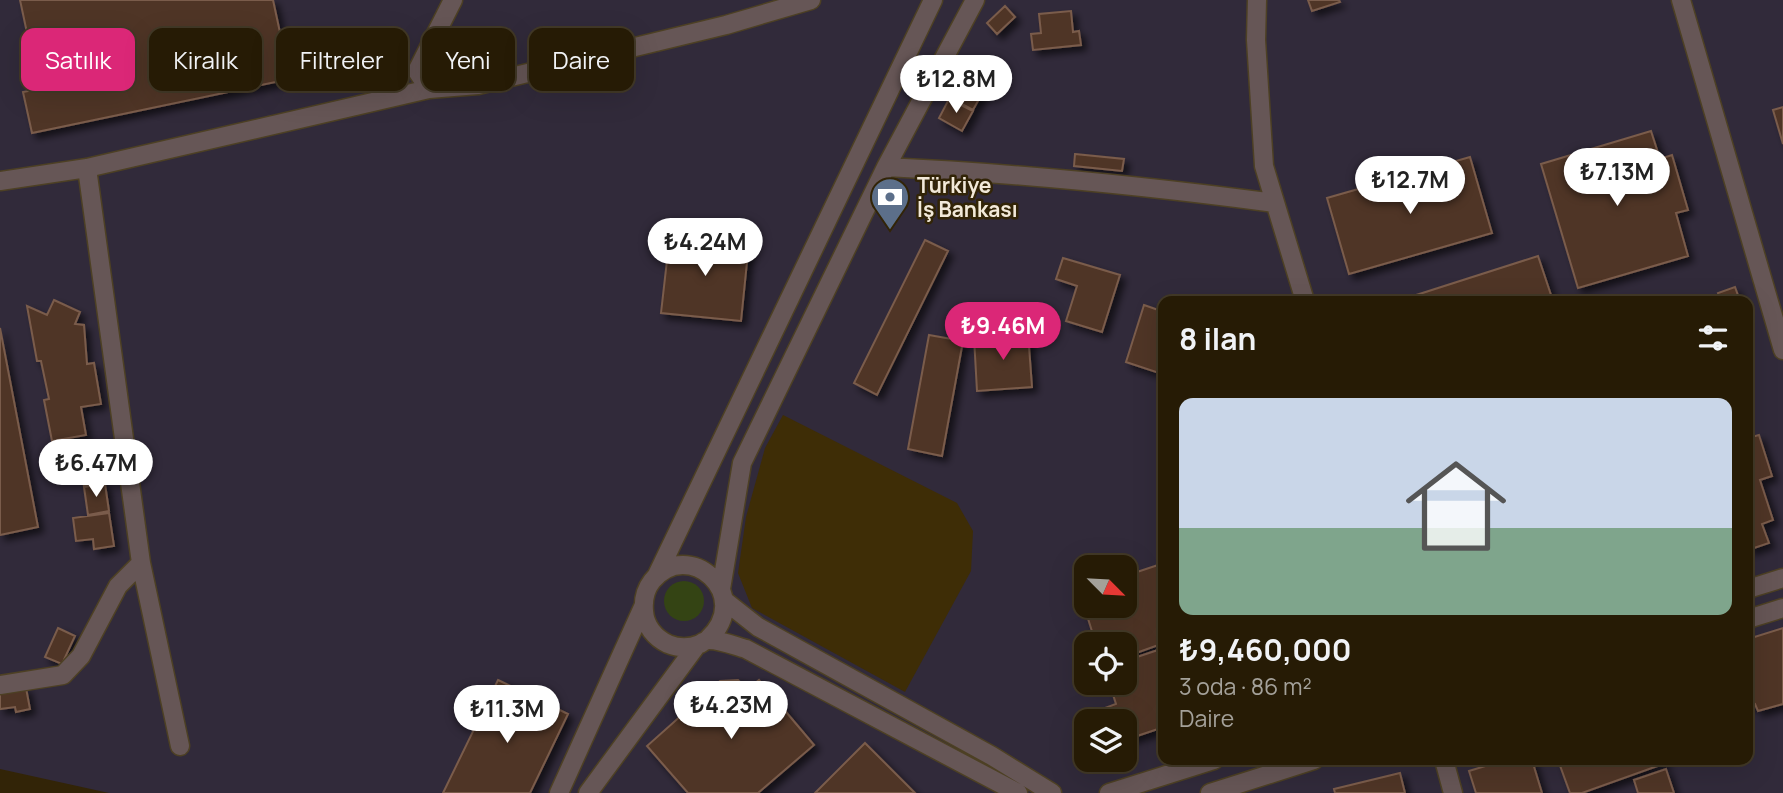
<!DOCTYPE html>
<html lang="tr">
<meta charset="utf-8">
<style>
:root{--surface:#261b05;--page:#322813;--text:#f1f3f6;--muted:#a4a19a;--line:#423927;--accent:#db2777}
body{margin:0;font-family:Manrope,sans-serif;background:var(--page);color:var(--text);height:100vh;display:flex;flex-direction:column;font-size:26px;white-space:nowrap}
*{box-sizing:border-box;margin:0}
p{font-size:23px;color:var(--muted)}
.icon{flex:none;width:38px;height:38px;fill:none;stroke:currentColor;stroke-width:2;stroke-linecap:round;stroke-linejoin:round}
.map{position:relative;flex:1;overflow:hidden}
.side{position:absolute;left:1158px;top:296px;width:595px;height:469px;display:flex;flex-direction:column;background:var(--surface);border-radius:14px;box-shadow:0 7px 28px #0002,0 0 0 2px var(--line)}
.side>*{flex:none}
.hud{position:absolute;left:21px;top:28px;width:665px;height:63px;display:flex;gap:14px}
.needle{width:46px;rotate:114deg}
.tools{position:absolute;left:1074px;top:555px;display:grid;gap:14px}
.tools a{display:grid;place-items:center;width:63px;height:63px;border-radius:14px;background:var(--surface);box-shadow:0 7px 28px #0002,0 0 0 2px var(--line);font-size:35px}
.price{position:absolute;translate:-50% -60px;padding:0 16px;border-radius:24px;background:#fff;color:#222;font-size:23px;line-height:46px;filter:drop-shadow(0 2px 4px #0008)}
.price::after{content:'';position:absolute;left:50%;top:42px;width:21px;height:16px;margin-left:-10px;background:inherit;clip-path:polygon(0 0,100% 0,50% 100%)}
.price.on{background:var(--accent);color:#fff}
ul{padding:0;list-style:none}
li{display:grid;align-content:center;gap:14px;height:371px;padding:0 21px}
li+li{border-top:2px solid var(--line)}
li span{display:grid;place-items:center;height:217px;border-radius:14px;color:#555}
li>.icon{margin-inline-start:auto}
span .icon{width:126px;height:126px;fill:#fffc;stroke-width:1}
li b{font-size:30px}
h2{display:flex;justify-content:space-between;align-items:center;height:84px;padding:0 21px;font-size:30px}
.pill{padding:0 24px;border-radius:14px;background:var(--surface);box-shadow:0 7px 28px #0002,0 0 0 2px var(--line);font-size:24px;line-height:63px}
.pill.on{background:var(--accent);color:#fff}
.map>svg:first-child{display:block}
</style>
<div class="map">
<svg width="1783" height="793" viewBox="0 0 1783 793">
<defs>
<filter id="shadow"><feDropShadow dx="5" dy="5" stdDeviation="3.5" flood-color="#0009"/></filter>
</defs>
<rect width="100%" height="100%" fill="#322407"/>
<path fill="#312a3a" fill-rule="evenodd" d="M0,0H1783V793H109L0,769ZM1164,301H1748V760H1164ZM1087,567H1125V606H1087ZM1087,644H1125V682H1087ZM1087,721H1125V760H1087Z"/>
<path fill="#3e2d06" d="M783,415L957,503L973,531L971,571L905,692L752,608L738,573L746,517L765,448Z"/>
<path fill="#344414" d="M664 601a20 20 0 1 1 40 0a20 20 0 1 1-40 0Z"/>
<path fill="#503425" stroke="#7a5c4b" stroke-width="2" filter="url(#shadow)" d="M20,0H273L290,79L32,133L23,92L39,89Z
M1308,0H1339L1340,2L1312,11Z
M1005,6L1015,17L997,34L987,23Z
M1071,11L1073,32L1079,31L1081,45L1033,50L1031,34L1041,33L1039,14Z
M961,77L984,90L973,110L949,97Z
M949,99L973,111L962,131L939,118Z
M1783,107V144L1773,110Z
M1651,131L1660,159L1672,155L1688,210L1676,213L1688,256L1578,288L1541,164Z
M1075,154L1124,159L1122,171L1074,166Z
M1470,157L1492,233L1349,274L1327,198Z
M670,234L749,242L741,321L661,313Z
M925,240L948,251L877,395L854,383Z
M1538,256L1553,301H1411L1410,297Z
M1063,258L1120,275L1102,332L1066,321L1077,286L1056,279Z
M1735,287L1740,301H1721L1718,293Z
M54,300L80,312L75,324L84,325L87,364L94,363L101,404L81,407L86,435L52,441L44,400L49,399L41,361H37L27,306L47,315Z
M1144,305L1164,312L1162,374L1126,362Z
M0,328L38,527L0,535Z
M1028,333L1032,387L977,391L974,337Z
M929,335L963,341L942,456L908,449Z
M1759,435L1772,476L1760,480L1773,520L1762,524L1769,543L1748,550V438Z
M90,443L99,483L84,486L74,447Z
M105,484L109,511L88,515L84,487Z
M109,513L114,546L94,549L93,539L76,541L73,518Z
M1161,564L1164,571V643L1125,657V644H1096L1079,590L1087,588V606H1125V576Z
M58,628L75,636L62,664L45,657Z
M1783,628V704L1758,711L1755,704L1748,706V639Z
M1164,648V727L1125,740V721H1106L1102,709L1116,704L1109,682H1125V661Z
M498,680L568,714L530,793H443Z
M738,680L747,690L759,680L814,745L758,793H688L647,746L720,681Z
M26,688L30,709L16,712L15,707L0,709V692Z
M865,743L915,793H815Z
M1498,760H1532L1542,793H1476L1469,771L1499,762Z
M1558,760H1664L1666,763L1582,793H1570Z
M1666,769L1674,793H1638L1634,780Z
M1400,773L1405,793H1335L1334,789Z"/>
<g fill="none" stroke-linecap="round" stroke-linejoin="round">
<defs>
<path id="minor" d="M453,0L417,71L429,89L478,85L726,25L811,0
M1257,0L1256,40L1264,166L1305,301
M1681,0L1783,350
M886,167C1016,173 1146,186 1275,203
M87,168L141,563L180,746
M0,181L87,168L429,89
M657,575L933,0
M721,589L742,463L886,167L975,0
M1748,589L1783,578
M725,601L758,627L992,756L1052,793
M1748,619L1783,608
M708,639C755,595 688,536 652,581C645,590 643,600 644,611C645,626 655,638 668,644C678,648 690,648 700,644C703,642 706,640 709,640C721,640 735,646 746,649L1018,793
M0,685L63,675L81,656L118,586L141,563
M1444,760L1453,793
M559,793L643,607
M588,793L697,645
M1109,793L1214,760
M1210,793L1314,760"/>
</defs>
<use href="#minor" stroke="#4d4024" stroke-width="21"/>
<use href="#minor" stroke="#665656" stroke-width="18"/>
</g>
<defs>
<symbol id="bank-pin" viewBox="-11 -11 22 30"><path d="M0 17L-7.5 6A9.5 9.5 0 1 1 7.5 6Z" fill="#5c6f8a" stroke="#322407"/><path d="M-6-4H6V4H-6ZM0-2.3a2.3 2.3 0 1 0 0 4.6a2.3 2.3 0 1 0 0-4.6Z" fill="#fff"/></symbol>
</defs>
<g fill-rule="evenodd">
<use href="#bank-pin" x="868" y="175" width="44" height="60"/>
</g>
<g text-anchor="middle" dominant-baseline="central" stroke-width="5" stroke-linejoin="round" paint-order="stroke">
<g font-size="21" font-weight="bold" fill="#f2e9d9" stroke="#322407" text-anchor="start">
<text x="917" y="185">Türkiye<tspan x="917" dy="24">İş Bankası</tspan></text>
</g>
</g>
</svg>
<div class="tools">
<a><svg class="needle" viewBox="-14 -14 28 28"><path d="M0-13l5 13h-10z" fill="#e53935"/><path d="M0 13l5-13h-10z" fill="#a4a19a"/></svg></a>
<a><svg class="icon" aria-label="locate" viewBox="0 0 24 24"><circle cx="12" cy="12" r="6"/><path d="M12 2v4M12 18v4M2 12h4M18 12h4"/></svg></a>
<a><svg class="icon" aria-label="layers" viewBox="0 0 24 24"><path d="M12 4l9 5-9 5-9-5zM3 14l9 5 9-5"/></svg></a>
</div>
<b class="price" style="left:956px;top:115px">₺12.8M</b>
<b class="price" style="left:1617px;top:208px">₺7.13M</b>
<b class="price" style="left:1410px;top:216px">₺12.7M</b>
<b class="price" style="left:705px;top:278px">₺4.24M</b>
<b class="price on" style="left:1003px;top:362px">₺9.46M</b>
<b class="price" style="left:96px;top:499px">₺6.47M</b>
<b class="price" style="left:731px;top:741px">₺4.23M</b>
<b class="price" style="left:507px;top:745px">₺11.3M</b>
<div class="hud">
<a class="pill on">Satılık</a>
<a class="pill">Kiralık</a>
<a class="pill">Filtreler</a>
<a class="pill">Yeni</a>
<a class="pill">Daire</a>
</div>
<section class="side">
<h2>8 ilan<svg class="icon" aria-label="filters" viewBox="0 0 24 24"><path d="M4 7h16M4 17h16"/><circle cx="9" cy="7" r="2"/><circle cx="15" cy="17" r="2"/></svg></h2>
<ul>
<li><span style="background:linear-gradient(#c9d6e8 60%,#7fa58c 0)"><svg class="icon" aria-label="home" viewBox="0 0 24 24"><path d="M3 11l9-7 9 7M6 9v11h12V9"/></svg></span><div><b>₺9,460,000</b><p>3 oda · 86 m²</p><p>Daire</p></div></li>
</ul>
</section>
</div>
